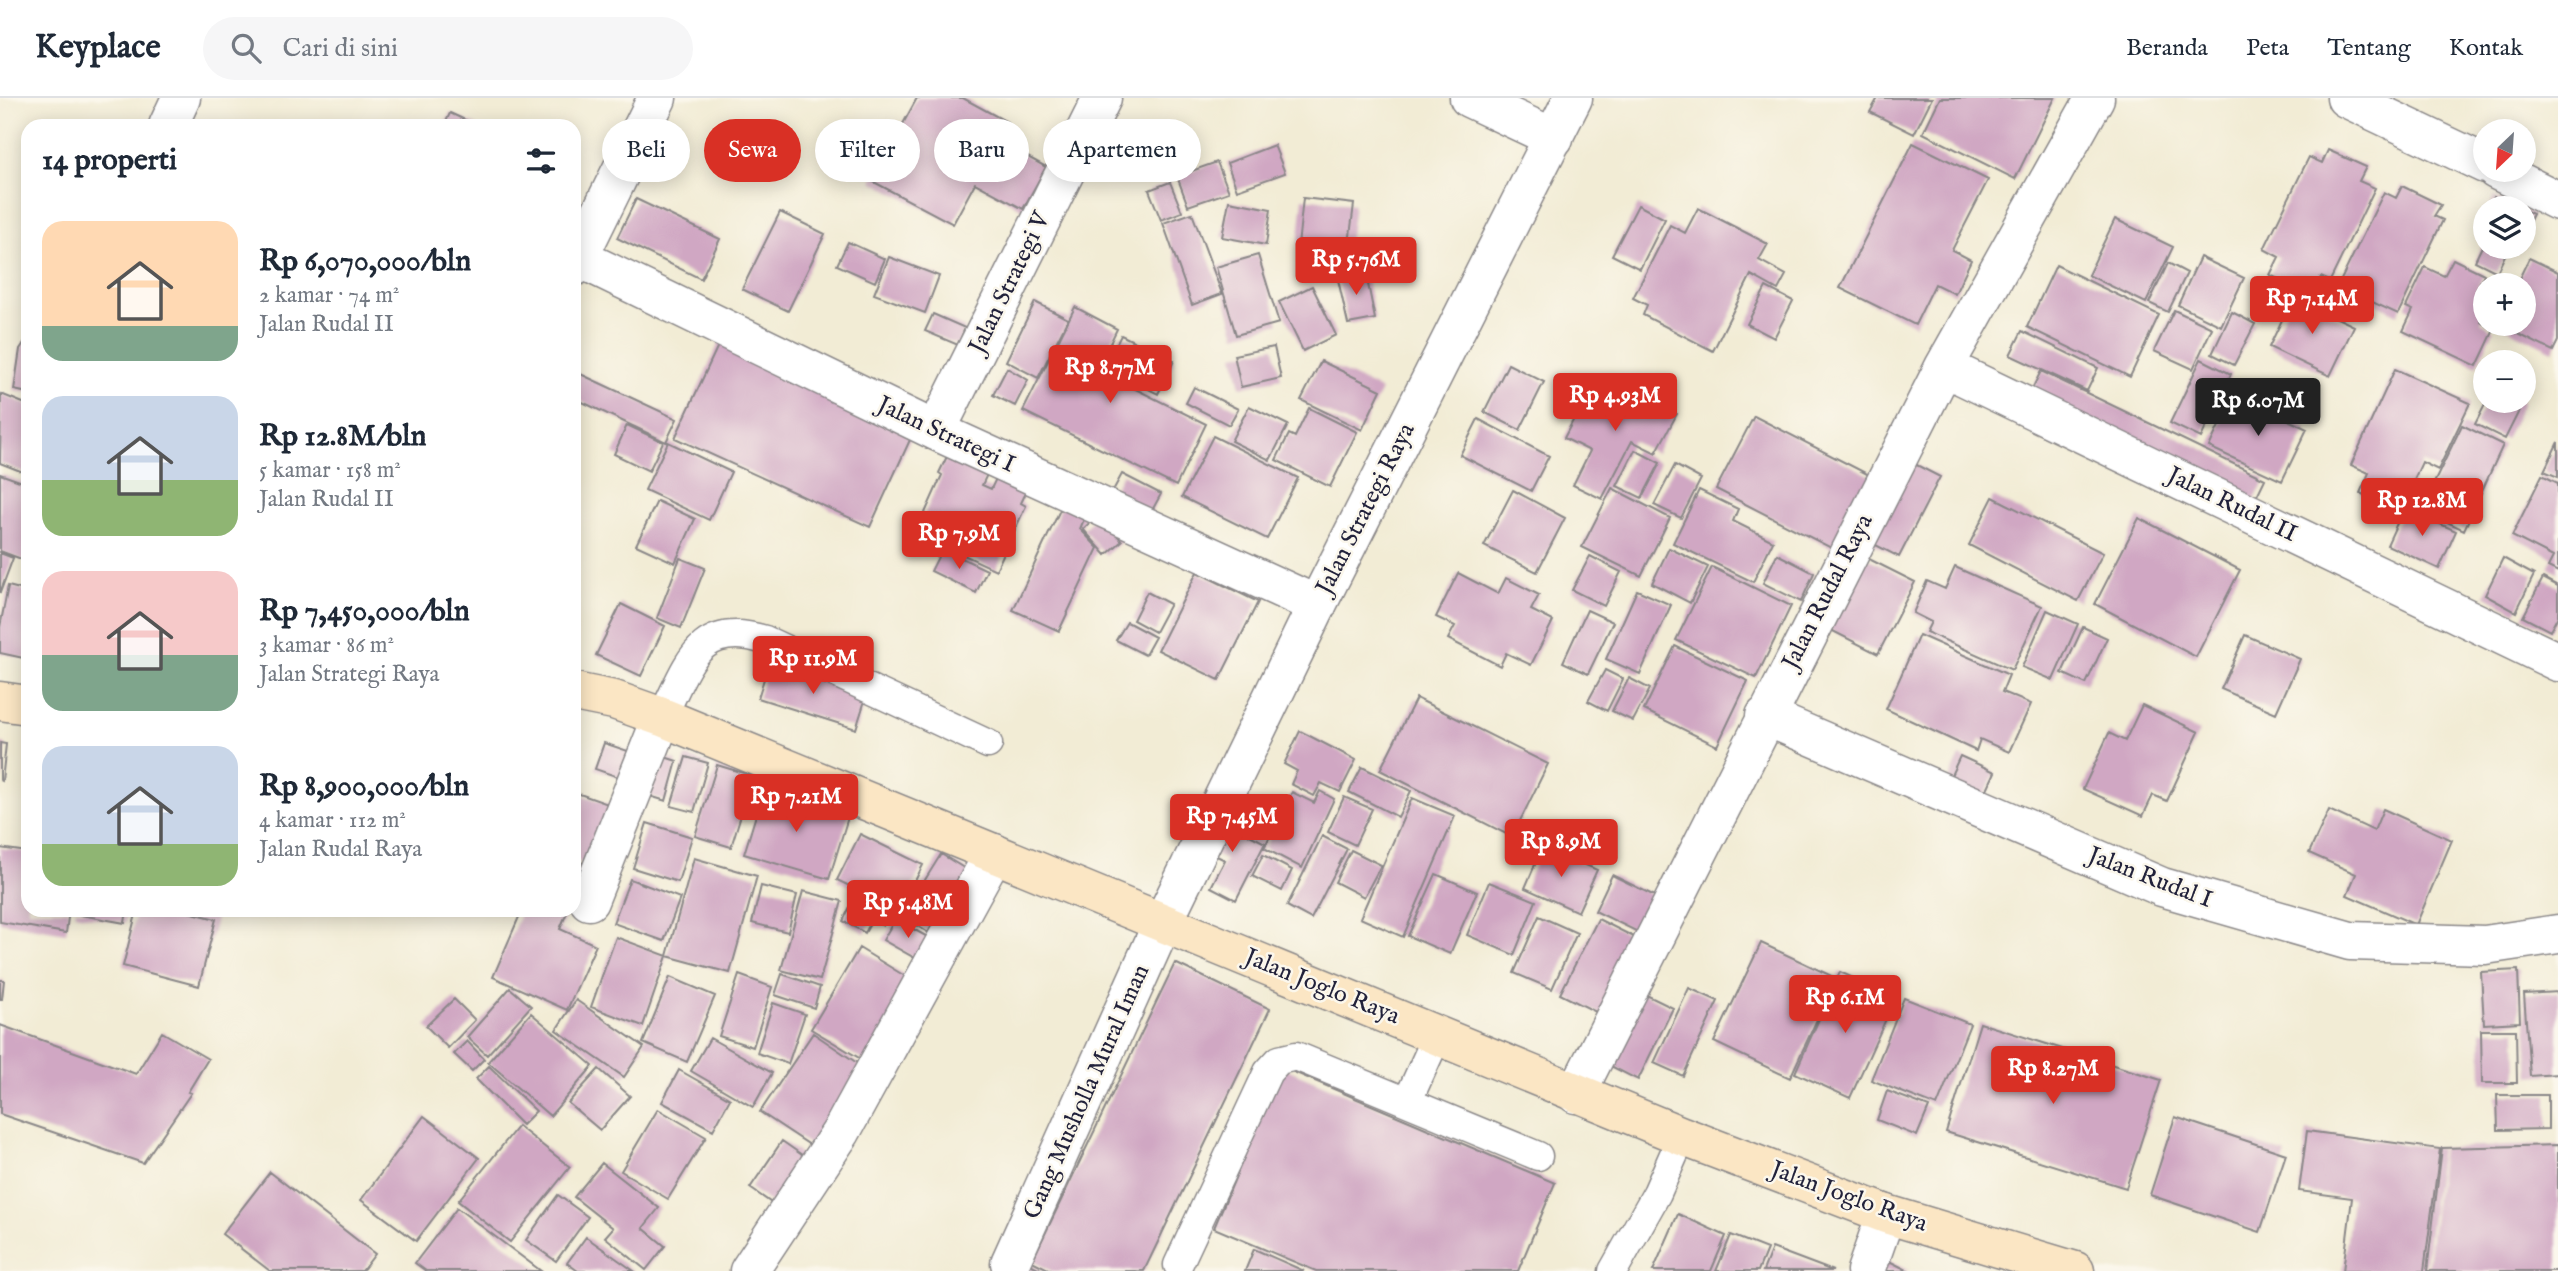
<!DOCTYPE html>
<html lang="id">
<meta charset="utf-8">
<style>
:root{--surface:#fff;--page:#f6f6f7;--text:#1f2937;--muted:#747a83;--line:#e0e1e3;--accent:#d93025}
body{margin:0;font-family:"IM FELL English",serif;background:var(--page);color:var(--text);height:100vh;display:flex;flex-direction:column;font-size:26px;white-space:nowrap}
*{box-sizing:border-box;margin:0}
p{font-size:23px;color:var(--muted)}
.icon{flex:none;width:38px;height:38px;fill:none;stroke:currentColor;stroke-width:2;stroke-linecap:round;stroke-linejoin:round}
.map{position:relative;flex:1;overflow:hidden}
.panel{position:absolute;left:21px;top:21px;width:560px;height:798px;display:flex;flex-direction:column;background:var(--surface);border-radius:21px;box-shadow:0 4px 18px #0003}
.panel>*{flex:none}
.guide{position:absolute;left:602px;top:21px;width:665px;height:63px;display:flex;gap:14px}
.needle{width:46px;rotate:205deg}
.tools{position:absolute;left:2473px;top:21px;display:grid;gap:14px}
.tools a{display:grid;place-items:center;width:63px;height:63px;border-radius:50%;background:var(--surface);box-shadow:0 4px 18px #0003;font-size:35px}
.price{position:absolute;translate:-50% -60px;padding:0 16px;border-radius:7px;background:var(--accent);color:#fff;font-size:23px;line-height:46px;filter:drop-shadow(0 2px 4px #0008)}
.price::after{content:'';position:absolute;left:50%;top:42px;width:21px;height:16px;margin-left:-10px;background:inherit;clip-path:polygon(0 0,100% 0,50% 100%)}
.price.active{background:#222;color:#fff}
ul{padding:0;list-style:none}
li{display:flex;align-items:center;gap:21px;height:175px;padding:0 21px}
li span{display:grid;place-items:center;flex:none;width:196px;height:140px;border-radius:21px;color:#555}
li>.icon{margin-inline-start:auto}
span .icon{width:84px;height:84px;fill:#fffc;stroke-width:1}
li b{font-size:30px}
h2{display:flex;justify-content:space-between;align-items:center;height:84px;padding:0 21px;font-size:30px}
.tag{padding:0 24px;border-radius:32px;background:var(--surface);box-shadow:0 4px 18px #0003;font-size:24px;line-height:63px}
.tag.active{background:var(--accent);color:#fff}
header{display:flex;align-items:center;gap:42px;box-sizing:border-box;height:98px;padding:0 35px;background:var(--surface);border-bottom:2px solid var(--line)}
header strong{font-size:33px}
nav{display:flex;gap:38px;margin-inline-start:auto;font-size:24px}
.search{width:490px;height:63px;background:var(--page);display:flex;align-items:center;gap:18px;box-sizing:border-box;padding:0 24px;border-radius:38px;color:var(--muted);font-size:26px}
.map>svg:first-child{display:block}
</style>
<header>
<strong>Keyplace</strong>
<div class="search"><svg class="icon" aria-label="search" viewBox="0 0 24 24"><circle cx="10" cy="10" r="6"/><path d="M15 15l6 6"/></svg>Cari di sini</div>
<nav><a>Beranda</a><a>Peta</a><a>Tentang</a><a>Kontak</a></nav>
</header>
<div class="map">
<svg width="2558" height="1173" viewBox="0 0 2558 1173">
<rect width="100%" height="100%" fill="#fbf7ec"/>
<filter id="ink" filterUnits="userSpaceOnUse"><feTurbulence type="fractalNoise" baseFrequency=".0143" numOctaves="2"/><feDisplacementMap in="SourceGraphic" scale="14" xChannelSelector="R" yChannelSelector="G"/><feConvolveMatrix kernelMatrix="1 2 1 2 8 2 1 2 1" color-interpolation-filters="sRGB"/></filter>
<filter id="wash" filterUnits="userSpaceOnUse"><feTurbulence type="fractalNoise" baseFrequency=".00686" numOctaves="4" result="noise"/><feDisplacementMap in="SourceGraphic" scale="28" xChannelSelector="R" yChannelSelector="G"/><feGaussianBlur stdDeviation="1.57" result="paint"/><feColorMatrix in="noise" values="0 0 0 0 0 0 0 0 0 0 0 0 0 0 0 0 0 1.4 0 .05"/><feComposite in="paint" operator="in"/></filter>
<g filter="url(#wash)">
<rect width="100%" height="100%" fill="#f2ecd5"/>
<g id="blocks">
<path fill="#d0a7c3" d="M917,0H963L1007,24L997,42L1046,69L1023,111L975,85L953,126L872,83Z
M1878,0H1932L1914,36L1870,14Z
M1940,0H2055L2015,81L1923,35Z
M450,15L478,28H444Z
M1913,45L1988,82L1952,152L1971,162L1955,196L1935,186L1915,227L1840,190Z
M1274,47L1285,75L1237,92L1227,65Z
M2328,52L2366,69L2359,83L2375,90L2330,183L2321,179L2312,197L2270,177L2279,159L2264,151L2309,59L2322,65Z
M1217,64L1229,94L1188,108L1177,78Z
M1170,84L1182,114L1161,122L1149,92Z
M2402,88L2441,107L2434,118L2443,122L2398,216L2338,188L2384,94L2396,100Z
M2494,99L2519,110H2489Z
M1303,100L1354,106L1348,154L1298,148Z
M636,101L720,141L701,181L617,140Z
M1229,103L1271,111L1266,147L1222,139Z
M1638,107L1665,121L1640,171L1612,157Z
M1698,110L1768,146L1759,162L1786,177L1778,192L1751,177L1713,253L1643,217L1647,207L1633,200L1670,127L1685,135Z
M2524,112L2533,116L2524,135Z
M780,114L825,136L788,213L742,191Z
M1192,115L1222,196L1192,207L1163,125Z
M2115,121L2173,149L2146,205L2088,177Z
M2485,142V149H2509L2497,174L2475,163Z
M848,144L885,161L875,184L837,167Z
M1258,157L1279,225L1236,237L1216,169Z
M889,159L939,178L925,215L874,196Z
M2200,159L2244,180L2221,228L2178,207Z
M2529,160L2558,174V243L2553,253L2498,226H2524V187H2516Z
M2453,161L2484,176L2476,193L2485,198V215L2481,224L2494,232L2477,268L2403,233L2413,212L2406,209L2425,169L2444,178Z
M2168,165L2187,175L2168,214L2149,205Z
M2056,167L2159,217L2130,279L2027,229Z
M1365,171L1375,221L1348,226L1337,177Z
M1312,188L1336,237L1303,253L1279,204Z
M1766,189L1793,203L1774,240L1747,226Z
M2293,199L2354,228L2330,278L2269,249Z
M1035,204L1068,221L1038,280L1006,263Z
M1075,209L1117,231L1097,272L1206,326L1176,388L1023,313Z
M2174,212L2212,230L2193,271L2154,253Z
M2232,214L2255,226L2234,267L2212,256Z
M933,216L965,230L958,247L925,233Z
M2022,233L2098,270L2087,293L2010,257Z
M1121,237L1174,263L1158,296L1105,269Z
M28,239V295L14,292L20,251Z
M721,241L915,331L870,429L675,340Z
M1274,249L1281,280L1241,289L1234,257Z
M2201,261L2231,276L2201,340L2170,325Z
M1321,263L1381,292L1362,332L1301,302Z
M1508,266L1544,284L1520,332L1484,314Z
M1007,270L1028,282L1015,308L993,297Z
M2395,271L2470,305L2438,372L2422,364L2399,414L2360,395L2369,375L2351,367Z
M574,273L677,321L666,344L574,300Z
M2041,273L2265,381L2250,412L2025,305Z
M1592,286L1611,297L1618,286L1677,316L1656,355L1632,343L1602,401L1573,387L1590,353L1564,340Z
M1194,289L1238,311L1229,327L1186,305Z
M1,296L28,307V376L0,365Z
M2234,296L2307,331L2282,383L2209,349Z
M2487,303H2524L2505,341L2475,326Z
M1249,308L1288,327L1270,362L1231,343Z
M1309,310L1357,334L1330,389L1276,362L1289,336L1295,339Z
M1754,318L1877,381L1839,454L1716,391Z
M1478,321L1549,358L1531,393L1460,357Z
M627,327L663,344L649,373L614,356Z
M2462,327L2503,347L2464,432L2421,412Z
M1213,338L1298,380L1267,441L1182,399Z
M668,344L731,374L709,422L645,392Z
M2558,344V379L2544,373Z
M951,350L991,368L982,387L991,391L1001,370L1031,384L1021,405L1026,408L996,472L916,435L942,377L939,375Z
M1635,352L1660,365L1642,400L1617,388Z
M1903,360L1940,379L1899,459L1862,440Z
M1675,367L1701,381L1681,420L1654,407Z
M0,376L28,386V452L24,462L0,453Z
M1122,376L1161,396L1149,418L1110,398Z
M2542,377L2558,385V474L2548,469L2553,459L2512,438Z
M1612,390L1670,420L1641,478L1582,449Z
M1513,392L1565,420L1537,474L1484,448Z
M1699,392L1738,411L1733,423L1773,443L1753,484L1673,445Z
M1066,399L1089,409L1080,431L1098,450L1059,533L1013,512Z
M1993,399L2103,455L2078,503L1969,447Z
M657,403L695,421L675,465L636,447Z
M2404,410L2456,433L2439,471L2387,447Z
M1099,416L1122,443L1106,457L1083,431Z
M2139,420L2240,472L2196,559L2095,506Z
M1669,450L1708,469L1690,505L1652,485Z
M942,451L987,472L976,495L931,473Z
M1855,454L1915,484L1878,556L1819,526Z
M0,455L13,460L0,495Z
M1777,456L1814,475L1801,504L1763,485Z
M1590,458L1621,474L1604,508L1572,492Z
M680,460L705,470L681,530L657,520Z
M2503,460L2534,477L2516,514L2485,497Z
M1712,469L1791,508L1756,580L1676,542Z
M1955,469L2042,508L2012,572L1926,534L1931,524L1913,515L1927,483L1945,491Z
M1197,474L1258,504L1219,582L1158,552Z
M1458,475L1498,496L1506,480L1539,497L1531,512L1553,523L1531,567L1506,555L1500,568L1448,541L1455,528L1436,519Z
M2543,480L2558,488V518L2550,533L2523,519Z
M8,488L28,493V561L0,555V529Z
M1637,492L1671,507L1640,576L1606,561Z
M1147,494L1170,506L1155,534L1133,522Z
M621,506L665,528L641,578L596,557Z
M1587,512L1613,524L1588,576L1563,564Z
M2047,512L2078,526L2053,582L2022,569Z
M1127,524L1155,539L1145,557L1116,542Z
M2083,529L2107,540L2086,586L2062,575Z
M1919,537L2009,577L2002,594L2031,606L2009,654L1980,641L1976,653L1886,611Z
M2245,537L2300,561L2276,615L2221,591Z
M1675,548L1748,583L1717,648L1644,612Z
M769,565L867,596L856,631L758,600Z
M1605,572L1623,581L1607,613L1588,603Z
M1629,580L1650,591L1633,623L1612,613Z
M1416,600L1548,666L1512,739L1380,672Z
M2142,607L2199,634L2167,703L2153,697L2143,718L2083,691L2109,635L2125,643Z
M1300,633L1356,662L1340,694L1321,685L1314,698L1291,686L1297,673L1284,666Z
M0,645L6,646L2,683L0,682Z
M604,645L634,655L624,681L595,671Z
M655,656L677,663L666,703L643,696Z
M1960,658L1995,674L1982,702L1947,686Z
M686,659L708,665L694,714L671,708Z
M717,667L753,678L731,749L695,738Z
M1362,669L1411,693L1398,719L1349,694Z
M764,691L849,716L829,781L744,756Z
M1320,693L1334,701L1302,770L1264,750L1292,694L1314,705Z
M574,694L611,707L591,768L574,762Z
M1344,699L1372,711L1355,747L1328,734Z
M1412,700L1455,718L1403,839L1360,820Z
M2383,711L2452,742L2416,827L2347,797L2356,776L2309,755L2329,712L2374,733Z
M1218,714L1242,727L1240,732L1265,745L1236,802L1211,789L1225,762L1200,750Z
M647,725L692,739L678,784L633,770Z
M860,736L923,767L900,813L880,803L878,808L890,814L883,828L872,822L865,835L843,823L858,792L837,782Z
M1322,738L1347,751L1311,821L1287,808Z
M1543,748L1597,772L1578,814L1525,790Z
M0,750L28,754V812H69L66,835L0,824Z
M1351,752L1381,767L1364,799L1335,784Z
M941,756L972,775L934,838L902,819Z
M1263,757L1292,772L1282,793L1252,778Z
M694,760L757,778L730,875L667,858L643,928L591,909L616,839L667,858Z
M1436,776L1477,794L1450,856L1408,838Z
M1612,777L1665,803L1648,839L1595,813Z
M630,781L680,800L664,843L613,825Z
M1489,784L1536,803L1514,857L1467,837Z
M761,788L797,797L788,834L752,825Z
M803,793L842,803L820,882L781,872Z
M76,812H127L125,825L75,816Z
M137,812H181L216,821L199,888L123,868Z
M522,812H568L560,831L596,847L567,912L493,879Z
M1539,818L1577,835L1552,891L1514,875Z
M895,821L933,842L922,864L883,842Z
M1598,821L1648,846L1610,921L1560,896Z
M1761,845L1836,880L1790,980L1714,944Z
M859,850L913,883L866,964L811,931Z
M1175,865L1270,911L1144,1173H1052L1032,1163Z
M2518,872L2520,924L2484,926L2481,874Z
M1840,874L1896,899L1850,1000L1795,975Z
M782,876L820,889L814,910L775,897Z
M739,877L772,889L753,949L719,938Z
M670,879L715,898L687,964L643,945Z
M0,882H4L2,901H0Z
M510,890L531,908L487,957L467,939Z
M1689,890L1718,903L1683,978L1654,965Z
M1634,891L1673,910L1638,982L1599,962Z
M2558,894V976L2530,978L2524,896Z
M1904,900L1970,926L1937,1008L1871,982Z
M454,901L475,922L448,950L426,928Z
M576,902L644,949L624,979L556,932Z
M773,905L805,916L788,966L757,955Z
M531,915L593,968L550,1018L488,964Z
M1980,925L2161,982L2126,1090L1946,1034Z
M0,927L136,976L162,934L208,961L188,994L191,995L143,1065L0,1016Z
M2481,932H2516L2517,985H2482Z
M813,935L863,969L810,1047L760,1014Z
M710,940L772,975L753,1009L691,973Z
M467,943L484,961L472,973L454,956Z
M489,968L536,1013L522,1027L476,981Z
M1282,969L1555,1085L1518,1173H1316L1214,1130Z
M599,971L630,998L600,1032L568,1005Z
M679,972L730,1001L713,1032L662,1004Z
M1887,993L1929,1009L1917,1038L1877,1022Z
M2497,997H2548V1031L2498,1032Z
M658,1011L706,1039L668,1101L621,1073Z
M424,1018L479,1060L416,1143L361,1102Z
M2175,1019L2286,1056L2260,1134L2150,1097Z
M518,1028L570,1069L510,1144L458,1103Z
M2307,1033L2440,1051L2424,1173H2343L2352,1100L2299,1093Z
M782,1043L812,1064L780,1111L750,1090Z
M2558,1047V1173H2427L2442,1050Z
M602,1065L659,1110L643,1130L665,1148L646,1172L605,1139L613,1130L574,1099Z
M270,1074L375,1156L362,1173H270L222,1136Z
M558,1097L588,1119L556,1163L526,1142Z
M457,1110L541,1173H426L415,1165Z
M1678,1116L1726,1138L1711,1173H1653Z
M1731,1137L1767,1151L1758,1173H1716Z
M586,1139L634,1173H578L567,1165Z
M1772,1150L1833,1173H1763Z
M1254,1151L1304,1173H1245Z
M1887,1162L1909,1173H1882Z
M1030,1166L1044,1173H1026Z"/>
</g>
</g>
<g filter="url(#ink)">
<use href="#blocks" fill-opacity="0" stroke="#8a8788" stroke-width="2"/>
<g fill="none" stroke-linecap="round" stroke-linejoin="round">
<defs>
<path id="service" d="M662,619C688,568 697,521 765,542L988,646
M1408,1002L1438,936
M1178,1167L1268,974L1279,962L1296,958L1538,1058
M1613,1173L1657,1095L1682,1038"/>
<path id="minor" d="M1469,0L1554,40
M2346,0L2485,66
M168,28L181,0
M2496,72L2558,103
M579,160L936,333L1317,507
M574,169L657,0
M1944,269L2558,564
M936,333L1102,0
M1765,618L2162,789L2350,843L2485,847L2558,836
M589,803L662,619
M1576,996L1944,269L2095,0
M1010,1165L1163,824
M749,1173L841,1034L994,755
M1866,1173L1886,1116"/>
<path id="tertiary" d="M1163,824L1317,507L1573,0"/>
<path id="secondary" d="M574,594L614,602L662,619L1682,1038L1886,1116L2075,1173
M0,603L28,607"/>
</defs>
<use href="#service" stroke="#8a8788" stroke-width="31"/>
<use href="#minor" stroke="#8a8788" stroke-width="41"/>
<use href="#tertiary" stroke="#8a8788" stroke-width="41"/>
<use href="#secondary" stroke="#8a8788" stroke-width="41"/>
<use href="#service" stroke="#fff" stroke-width="28"/>
<use href="#minor" stroke="#fff" stroke-width="38"/>
<use href="#tertiary" stroke="#fff" stroke-width="38"/>
<use href="#secondary" stroke="#fbe6c4" stroke-width="38"/>
</g>
</g>
<g text-anchor="middle" dominant-baseline="central" stroke-width="5" stroke-linejoin="round" paint-order="stroke">
<g font-size="24" fill="#22223b" stroke="#fbf7ec">
<text transform="translate(1010 185) rotate(-64)">Jalan Strategi V</text>
<text transform="translate(946 337) rotate(25)">Jalan Strategi I</text>
<text transform="translate(2232 407) rotate(26)">Jalan Rudal II</text>
<text transform="translate(1366 411) rotate(-63)">Jalan Strategi Raya</text>
<text transform="translate(1828 494) rotate(-63)">Jalan Rudal Raya</text>
<text transform="translate(2150 780) rotate(21)">Jalan Rudal I</text>
<text transform="translate(1322 889) rotate(22)">Jalan Joglo Raya</text>
<text transform="translate(1087 994) rotate(-66)">Gang Musholla Mural Iman</text>
<text transform="translate(1849 1099) rotate(20)">Jalan Joglo Raya</text>
</g>
</g>
</svg>
<div class="tools">
<a><svg class="needle" viewBox="-14 -14 28 28"><path d="M0-13l5 13h-10z" fill="#e53935"/><path d="M0 13l5-13h-10z" fill="#747a83"/></svg></a>
<a><svg class="icon" aria-label="layers" viewBox="0 0 24 24"><path d="M12 4l9 5-9 5-9-5zM3 14l9 5 9-5"/></svg></a>
<a>+</a>
<a>−</a>
</div>
<b class="price" style="left:1356px;top:199px">Rp 5.76M</b>
<b class="price" style="left:2312px;top:238px">Rp 7.14M</b>
<b class="price" style="left:1110px;top:307px">Rp 8.77M</b>
<b class="price" style="left:1615px;top:335px">Rp 4.93M</b>
<b class="price active" style="left:2258px;top:340px">Rp 6.07M</b>
<b class="price" style="left:2422px;top:440px">Rp 12.8M</b>
<b class="price" style="left:959px;top:473px">Rp 7.9M</b>
<b class="price" style="left:813px;top:598px">Rp 11.9M</b>
<b class="price" style="left:796px;top:736px">Rp 7.21M</b>
<b class="price" style="left:1232px;top:756px">Rp 7.45M</b>
<b class="price" style="left:1561px;top:781px">Rp 8.9M</b>
<b class="price" style="left:908px;top:842px">Rp 5.48M</b>
<b class="price" style="left:1845px;top:937px">Rp 6.1M</b>
<b class="price" style="left:2053px;top:1008px">Rp 8.27M</b>
<div class="guide">
<a class="tag">Beli</a>
<a class="tag active">Sewa</a>
<a class="tag">Filter</a>
<a class="tag">Baru</a>
<a class="tag">Apartemen</a>
</div>
<section class="panel">
<h2>14 properti<svg class="icon" aria-label="filters" viewBox="0 0 24 24"><path d="M4 7h16M4 17h16"/><circle cx="9" cy="7" r="2"/><circle cx="15" cy="17" r="2"/></svg></h2>
<ul>
<li><span style="background:linear-gradient(#ffd9b3 75%,#7fa58c 0)"><svg class="icon" aria-label="home" viewBox="0 0 24 24"><path d="M3 11l9-7 9 7M6 9v11h12V9"/></svg></span><div><b>Rp 6,070,000/bln</b><p>2 kamar · 74 m²</p><p>Jalan Rudal II</p></div></li>
<li><span style="background:linear-gradient(#c9d6e8 60%,#8fb573 0)"><svg class="icon" aria-label="home" viewBox="0 0 24 24"><path d="M3 11l9-7 9 7M6 9v11h12V9"/></svg></span><div><b>Rp 12.8M/bln</b><p>5 kamar · 158 m²</p><p>Jalan Rudal II</p></div></li>
<li><span style="background:linear-gradient(#f6c9c9 60%,#7fa58c 0)"><svg class="icon" aria-label="home" viewBox="0 0 24 24"><path d="M3 11l9-7 9 7M6 9v11h12V9"/></svg></span><div><b>Rp 7,450,000/bln</b><p>3 kamar · 86 m²</p><p>Jalan Strategi Raya</p></div></li>
<li><span style="background:linear-gradient(#c9d6e8 70%,#8fb573 0)"><svg class="icon" aria-label="home" viewBox="0 0 24 24"><path d="M3 11l9-7 9 7M6 9v11h12V9"/></svg></span><div><b>Rp 8,900,000/bln</b><p>4 kamar · 112 m²</p><p>Jalan Rudal Raya</p></div></li>
</ul>
</section>
</div>
